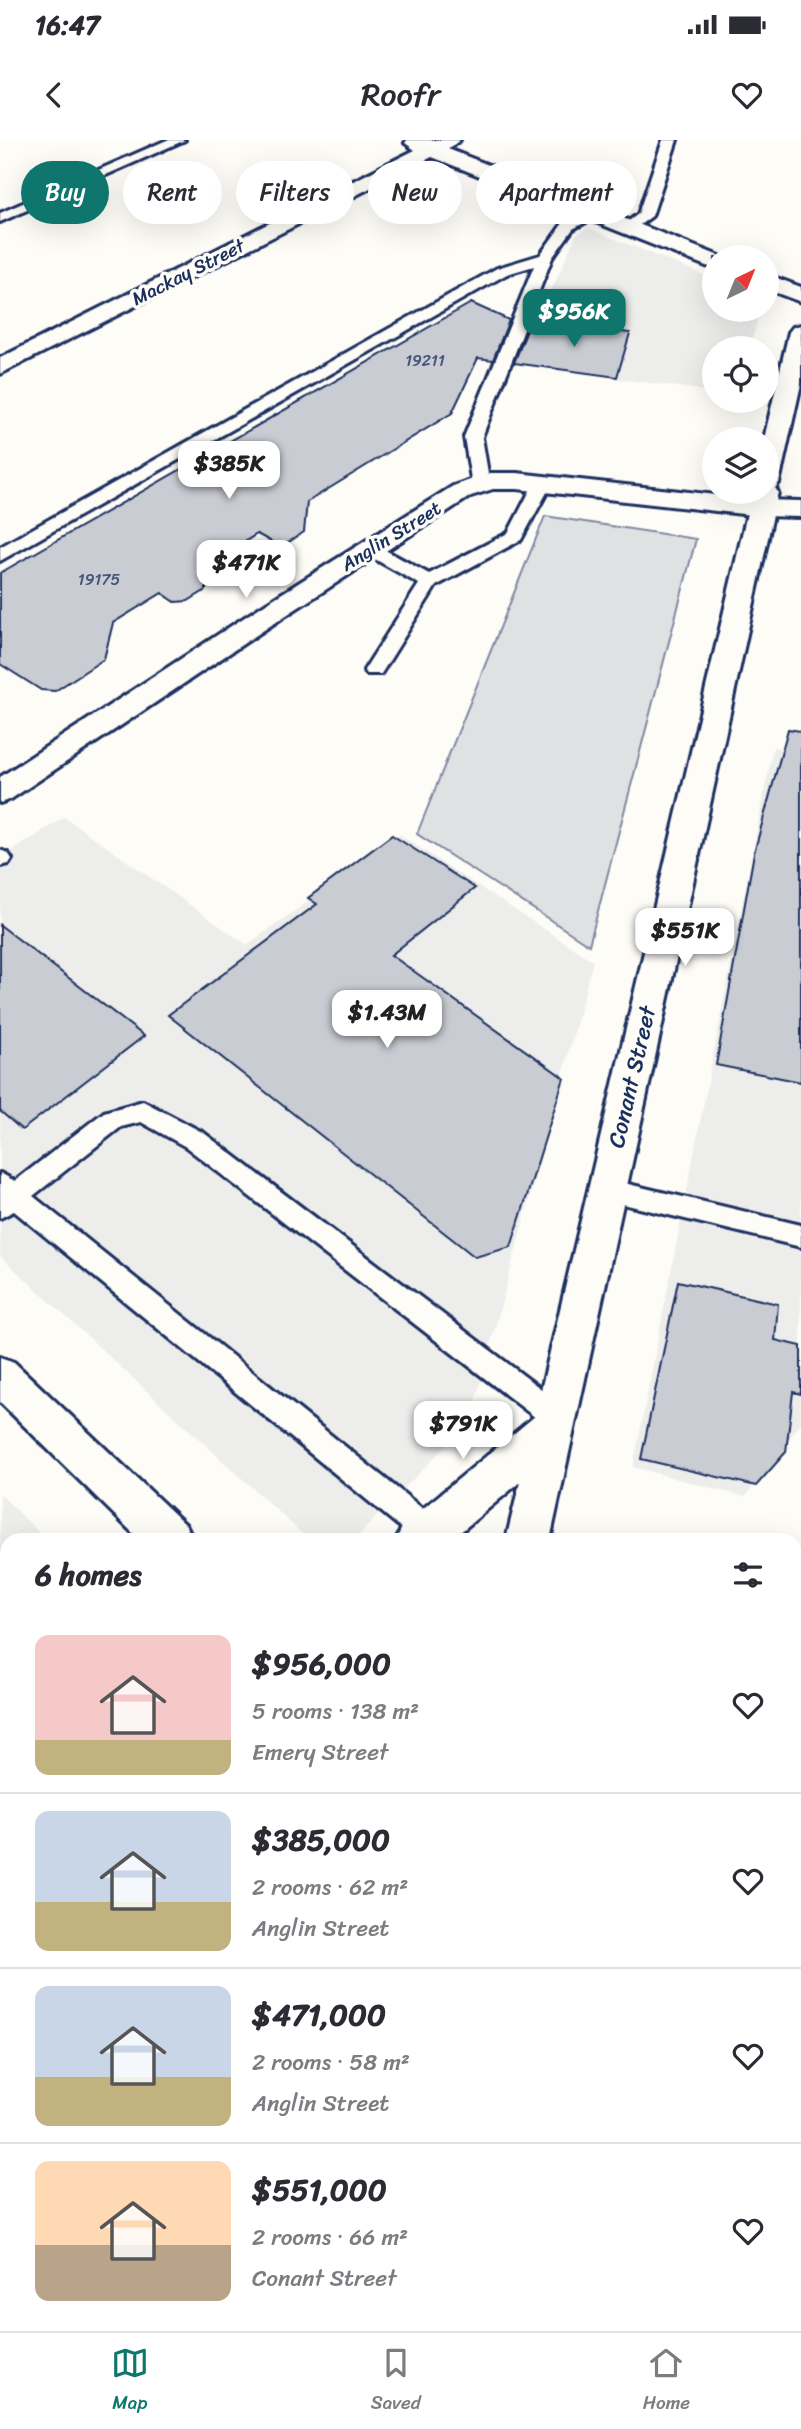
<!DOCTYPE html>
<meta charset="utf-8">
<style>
:root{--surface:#fff;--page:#f7f7f7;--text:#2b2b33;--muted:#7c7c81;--line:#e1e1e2;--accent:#0f766e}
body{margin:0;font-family:Sriracha,sans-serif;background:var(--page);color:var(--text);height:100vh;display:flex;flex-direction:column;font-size:26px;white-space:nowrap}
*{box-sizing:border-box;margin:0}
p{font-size:23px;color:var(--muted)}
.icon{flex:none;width:38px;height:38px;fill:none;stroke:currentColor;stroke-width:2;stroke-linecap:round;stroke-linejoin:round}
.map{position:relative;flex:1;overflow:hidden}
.side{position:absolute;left:0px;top:1393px;width:802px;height:798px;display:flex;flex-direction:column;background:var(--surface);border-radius:21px 21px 0 0;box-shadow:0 7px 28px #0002}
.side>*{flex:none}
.banner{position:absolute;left:21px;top:21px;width:760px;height:63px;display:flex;gap:14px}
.needle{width:46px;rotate:43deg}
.tools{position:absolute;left:702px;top:105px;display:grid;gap:14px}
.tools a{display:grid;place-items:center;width:77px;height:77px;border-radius:50%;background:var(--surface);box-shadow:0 7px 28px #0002;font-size:35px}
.price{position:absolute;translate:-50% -60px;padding:0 16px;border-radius:14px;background:#fff;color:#222;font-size:23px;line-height:46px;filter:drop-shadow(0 2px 4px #0008)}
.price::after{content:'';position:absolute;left:50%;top:42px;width:21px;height:16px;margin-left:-10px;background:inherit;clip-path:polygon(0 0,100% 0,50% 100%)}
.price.selected{background:var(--accent);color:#fff}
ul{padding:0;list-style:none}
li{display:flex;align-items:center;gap:21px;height:175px;padding:0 35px}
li+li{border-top:2px solid var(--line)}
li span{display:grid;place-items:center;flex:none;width:196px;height:140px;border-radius:14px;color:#555}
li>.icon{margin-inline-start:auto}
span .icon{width:84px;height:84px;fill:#fffc;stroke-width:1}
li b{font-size:30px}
h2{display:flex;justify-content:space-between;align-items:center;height:84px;padding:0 35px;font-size:30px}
.tag{padding:0 24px;border-radius:32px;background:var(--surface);box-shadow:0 7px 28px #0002;font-size:24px;line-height:63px}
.tag.selected{background:var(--accent);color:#fff}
.status{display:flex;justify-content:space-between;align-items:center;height:49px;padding:0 35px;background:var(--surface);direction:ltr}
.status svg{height:19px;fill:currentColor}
header{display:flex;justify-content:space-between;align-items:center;height:91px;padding:0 35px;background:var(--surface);font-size:32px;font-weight:600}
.dock{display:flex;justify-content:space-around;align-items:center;height:98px;border-top:2px solid var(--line);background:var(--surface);font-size:19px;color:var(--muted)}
.dock a{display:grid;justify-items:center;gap:4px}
.dock .selected{color:var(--accent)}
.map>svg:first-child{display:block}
</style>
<div class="status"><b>16:47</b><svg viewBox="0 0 49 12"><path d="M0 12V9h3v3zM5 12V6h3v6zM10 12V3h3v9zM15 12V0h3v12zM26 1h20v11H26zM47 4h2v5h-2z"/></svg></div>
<header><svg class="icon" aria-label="back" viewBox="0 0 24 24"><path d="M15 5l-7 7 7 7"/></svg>Roofr<svg class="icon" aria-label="heart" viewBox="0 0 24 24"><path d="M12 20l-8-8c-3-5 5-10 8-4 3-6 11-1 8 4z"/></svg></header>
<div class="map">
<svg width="801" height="2191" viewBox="0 0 801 2191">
<rect width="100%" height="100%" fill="#fdfcf7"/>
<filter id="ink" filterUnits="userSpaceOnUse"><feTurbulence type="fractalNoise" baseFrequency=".0143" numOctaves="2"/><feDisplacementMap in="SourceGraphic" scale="14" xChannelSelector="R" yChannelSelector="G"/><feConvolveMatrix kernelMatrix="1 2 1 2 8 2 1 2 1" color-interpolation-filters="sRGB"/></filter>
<g filter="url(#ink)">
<path fill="#edeeec" d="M588,88L714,139V170H760L750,208H714V252L519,225L576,95Z
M773,607L801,613V1283L745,1357L633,1327Z
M64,677L247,805L400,695L593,821L470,1281L354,1400H309L0,1116V719Z
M0,1354L47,1400H7V1723L0,1730Z
M801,1651V1856L794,1850V1660Z
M795,2164L801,2171V2191H540L542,2184H794Z"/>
<path fill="#e0e1e3" stroke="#7e88a0" stroke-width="2" d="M545,376L696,399L589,805L417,694Z
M7,1947V2184H207L205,2191H0V1955Z"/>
<path fill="#c9ccd3" stroke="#1b2f5e" stroke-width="2" d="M471,163L509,180L493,220L478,218L452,273L307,362L304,392L281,407L257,394L206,426V450L188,461L175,462L162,453L113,483L104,519L55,551L41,550L0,524V433Z
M540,181L630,193L617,237L514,223L528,188L536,191Z
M788,589L801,591V942L716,925L754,713Z
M392,695L475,748L391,815L564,938L511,1107L475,1117L168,875L317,764L308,758Z
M0,785L144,896L22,990L0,971Z
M678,1141L778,1164L775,1200L801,1206V1254L793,1252L786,1312L756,1346L641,1319Z"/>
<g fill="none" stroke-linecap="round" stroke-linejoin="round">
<defs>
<path id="service" d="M167,0H185L0,82V73Z
M663,0H677L652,76L633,90H623L621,87L638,74Z
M592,69L599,73L597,76L573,89L552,118L482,297L490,345L487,349L481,350L472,345L464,297L534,126L507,134L0,421V407L497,128L540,115L563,83Z
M543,338L552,343L521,400L436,446L381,534H367L364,530L419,444L364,413L361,409L364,405H376L429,434L508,393L534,343Z
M0,710L8,713L12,719L9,724L0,726Z
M143,961L204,993L565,1267L569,1276L565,1285L555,1289L545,1285L186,1007L141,982L121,987L33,1056L438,1381L443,1391L439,1400H416L14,1071L0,1078V1033L15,1041L104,972Z
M607,1039L801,1085V1107L598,1058L594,1050L598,1042Z"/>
<path id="minor" d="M407,0H460L448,9L722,117H714V128L706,126L432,17L0,234V218L415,10L405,3Z
M766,134L801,147V162L766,149Z
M490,333H517L761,360L801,361V377L761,376L517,349H493L471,356L288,474L11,659L0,663V637L268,462L453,346Z
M801,1431V1480L794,1483V1434Z
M7,1807V1862L0,1865V1809Z"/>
<path id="tertiary" d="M0,1217L14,1222L186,1385L193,1400H140L0,1262Z
M794,1958L801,1961V2018L794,2015Z"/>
<path id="secondary" d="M801,185V244L779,343L775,348L778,352L550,1400H506L520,1342L451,1400H396L403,1385L535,1276L752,352H766V299H764L789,192L793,187Z
M328,2184H384L383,2191H325Z"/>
</defs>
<use href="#service" stroke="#1b2f5e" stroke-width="6"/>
<use href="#minor" stroke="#1b2f5e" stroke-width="6"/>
<use href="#tertiary" stroke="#1b2f5e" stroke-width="6"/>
<use href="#secondary" stroke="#1b2f5e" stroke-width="6"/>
<use href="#service" fill="#fdfcf7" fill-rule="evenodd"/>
<use href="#minor" fill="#fdfcf7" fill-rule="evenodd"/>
<use href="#tertiary" fill="#fdfcf7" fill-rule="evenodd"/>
<use href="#secondary" fill="#fdfcf7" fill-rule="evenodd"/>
</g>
</g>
<g text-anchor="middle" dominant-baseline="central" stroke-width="7" stroke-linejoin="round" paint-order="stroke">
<g font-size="16" fill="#46567b">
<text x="425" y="220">19211</text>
<text x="99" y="439">19175</text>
</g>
<g font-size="19" fill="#1b2f5e" stroke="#fdfcf7">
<text transform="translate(188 132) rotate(-27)">Mackay Street</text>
<text transform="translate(391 396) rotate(-32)">Anglin Street</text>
</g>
<g font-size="23" fill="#1b2f5e" stroke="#fdfcf7">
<text transform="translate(632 937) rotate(-77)">Conant Street</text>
</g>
</g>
</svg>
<div class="tools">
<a><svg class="needle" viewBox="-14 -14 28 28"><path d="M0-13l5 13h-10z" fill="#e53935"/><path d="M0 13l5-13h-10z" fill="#7c7c81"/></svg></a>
<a><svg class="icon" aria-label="locate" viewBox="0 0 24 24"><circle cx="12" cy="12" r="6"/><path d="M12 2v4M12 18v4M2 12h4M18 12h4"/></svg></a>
<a><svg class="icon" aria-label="layers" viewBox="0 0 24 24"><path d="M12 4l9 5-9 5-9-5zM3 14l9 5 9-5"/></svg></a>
</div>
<b class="price selected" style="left:574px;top:209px">$956K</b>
<b class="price" style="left:229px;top:361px">$385K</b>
<b class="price" style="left:246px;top:460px">$471K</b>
<b class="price" style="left:685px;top:828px">$551K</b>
<b class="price" style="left:387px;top:910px">$1.43M</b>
<b class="price" style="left:463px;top:1321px">$791K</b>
<div class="banner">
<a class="tag selected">Buy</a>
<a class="tag">Rent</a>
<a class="tag">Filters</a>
<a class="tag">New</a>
<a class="tag">Apartment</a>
</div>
<section class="side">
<h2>6 homes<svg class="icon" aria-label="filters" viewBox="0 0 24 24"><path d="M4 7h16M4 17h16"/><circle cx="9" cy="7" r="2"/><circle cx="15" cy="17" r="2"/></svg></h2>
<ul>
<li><span style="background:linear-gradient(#f6c9c9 75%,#c2b280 0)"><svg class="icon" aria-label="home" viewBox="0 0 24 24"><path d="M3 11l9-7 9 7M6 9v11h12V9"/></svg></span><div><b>$956,000</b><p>5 rooms · 138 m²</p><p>Emery Street</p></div><svg class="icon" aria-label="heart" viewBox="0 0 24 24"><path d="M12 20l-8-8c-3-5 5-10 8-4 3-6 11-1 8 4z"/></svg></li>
<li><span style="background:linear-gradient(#c9d6e8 65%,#c2b280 0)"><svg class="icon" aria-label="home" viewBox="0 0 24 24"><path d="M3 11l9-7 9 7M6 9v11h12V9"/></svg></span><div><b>$385,000</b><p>2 rooms · 62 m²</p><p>Anglin Street</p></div><svg class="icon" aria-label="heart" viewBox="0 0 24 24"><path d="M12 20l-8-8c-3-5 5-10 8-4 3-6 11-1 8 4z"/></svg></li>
<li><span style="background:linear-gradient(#c9d6e8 65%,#c2b280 0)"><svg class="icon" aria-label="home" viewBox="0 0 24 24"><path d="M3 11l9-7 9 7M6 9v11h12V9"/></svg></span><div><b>$471,000</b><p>2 rooms · 58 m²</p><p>Anglin Street</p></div><svg class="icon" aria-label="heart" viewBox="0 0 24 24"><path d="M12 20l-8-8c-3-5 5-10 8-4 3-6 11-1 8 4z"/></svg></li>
<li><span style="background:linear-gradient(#ffd9b3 60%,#b9a48a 0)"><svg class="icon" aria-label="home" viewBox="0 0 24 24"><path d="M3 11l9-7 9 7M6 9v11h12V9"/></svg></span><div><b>$551,000</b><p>2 rooms · 66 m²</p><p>Conant Street</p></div><svg class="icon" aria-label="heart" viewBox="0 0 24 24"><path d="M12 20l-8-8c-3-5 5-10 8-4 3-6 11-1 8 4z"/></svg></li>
</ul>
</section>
</div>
<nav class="dock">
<a class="selected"><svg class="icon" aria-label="map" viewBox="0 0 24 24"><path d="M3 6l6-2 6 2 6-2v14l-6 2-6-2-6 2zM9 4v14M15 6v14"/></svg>Map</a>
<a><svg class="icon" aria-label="saved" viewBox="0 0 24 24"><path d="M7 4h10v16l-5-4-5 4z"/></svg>Saved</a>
<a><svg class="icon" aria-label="home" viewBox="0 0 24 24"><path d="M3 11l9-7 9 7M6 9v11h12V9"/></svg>Home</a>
</nav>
